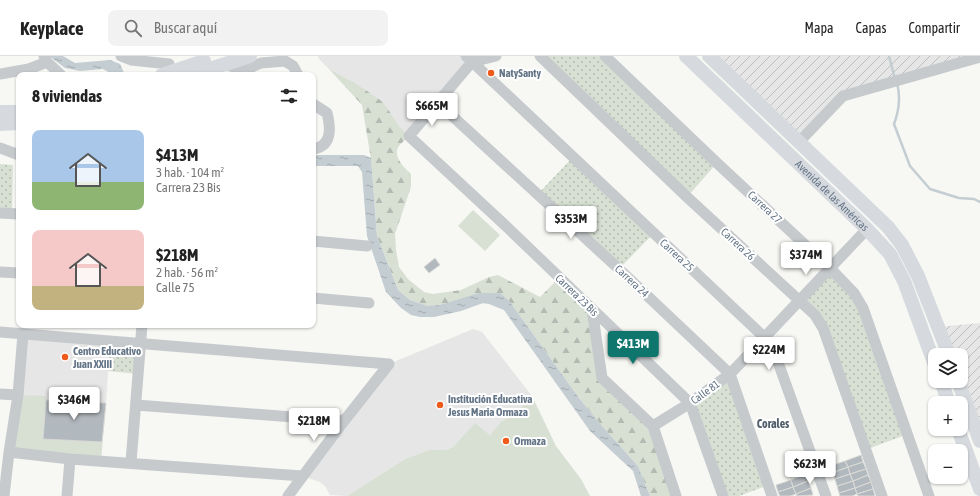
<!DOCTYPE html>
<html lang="es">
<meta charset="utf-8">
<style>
:root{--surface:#fff;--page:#f2f2f2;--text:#222;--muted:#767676;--line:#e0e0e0;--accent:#0f766e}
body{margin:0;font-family:"Asap Condensed",sans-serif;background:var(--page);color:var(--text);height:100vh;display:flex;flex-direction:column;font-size:15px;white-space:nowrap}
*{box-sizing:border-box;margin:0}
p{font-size:13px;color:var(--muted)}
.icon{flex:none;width:22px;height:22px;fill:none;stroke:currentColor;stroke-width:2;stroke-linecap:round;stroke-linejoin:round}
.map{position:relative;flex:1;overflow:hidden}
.side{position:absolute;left:16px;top:16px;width:300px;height:256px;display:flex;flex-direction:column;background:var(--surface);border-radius:8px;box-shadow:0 1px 3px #0004}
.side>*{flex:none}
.tools{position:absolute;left:928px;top:292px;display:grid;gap:8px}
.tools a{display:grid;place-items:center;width:40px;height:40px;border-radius:8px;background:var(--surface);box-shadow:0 1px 3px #0004;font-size:20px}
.price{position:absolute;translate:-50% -34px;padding:0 9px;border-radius:4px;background:#fff;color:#222;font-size:13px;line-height:26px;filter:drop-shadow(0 1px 2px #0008)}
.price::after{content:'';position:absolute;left:50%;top:24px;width:12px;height:9px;margin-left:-6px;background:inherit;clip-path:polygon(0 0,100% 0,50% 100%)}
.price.current{background:var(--accent);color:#fff}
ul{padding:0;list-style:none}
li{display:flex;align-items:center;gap:12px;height:100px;padding:0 16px}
li span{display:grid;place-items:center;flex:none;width:112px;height:80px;border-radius:8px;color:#555}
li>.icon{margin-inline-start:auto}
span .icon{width:48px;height:48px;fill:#fffc;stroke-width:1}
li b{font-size:17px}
h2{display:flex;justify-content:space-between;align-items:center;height:48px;padding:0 16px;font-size:17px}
header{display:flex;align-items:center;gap:24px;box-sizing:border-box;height:56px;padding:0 20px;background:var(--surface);border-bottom:1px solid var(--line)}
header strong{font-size:19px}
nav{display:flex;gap:22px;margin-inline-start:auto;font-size:14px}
.search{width:280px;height:36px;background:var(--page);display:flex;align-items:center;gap:10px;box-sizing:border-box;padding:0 14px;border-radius:8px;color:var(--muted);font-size:15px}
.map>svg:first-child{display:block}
</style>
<header>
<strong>Keyplace</strong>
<div class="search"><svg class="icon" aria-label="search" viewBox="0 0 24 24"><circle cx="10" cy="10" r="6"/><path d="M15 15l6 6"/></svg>Buscar aquí</div>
<nav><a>Mapa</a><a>Capas</a><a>Compartir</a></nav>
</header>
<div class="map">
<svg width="980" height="440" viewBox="0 0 980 440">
<defs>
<pattern id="industrial-furrows" width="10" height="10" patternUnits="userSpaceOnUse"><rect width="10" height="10" fill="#e5e6e5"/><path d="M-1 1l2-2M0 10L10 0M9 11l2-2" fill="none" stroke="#bdbfbf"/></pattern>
<pattern id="grass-dots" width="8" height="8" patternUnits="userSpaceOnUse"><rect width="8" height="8" fill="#d8e0d4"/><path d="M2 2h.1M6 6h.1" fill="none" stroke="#b3bab2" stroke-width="1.8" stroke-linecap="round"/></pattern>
<pattern id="forest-firs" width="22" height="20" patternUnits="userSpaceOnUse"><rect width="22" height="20" fill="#d8e0d4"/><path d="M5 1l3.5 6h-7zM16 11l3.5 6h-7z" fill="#b3bab2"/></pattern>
<pattern id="water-ripples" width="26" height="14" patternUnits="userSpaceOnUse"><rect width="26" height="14" fill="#c3cdd2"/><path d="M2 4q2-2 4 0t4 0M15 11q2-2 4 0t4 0" fill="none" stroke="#a2abb0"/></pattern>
</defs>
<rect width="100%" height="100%" fill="#f7f7f4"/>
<path fill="#e5e6e5" d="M318,0H466L472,6L409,80L400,71L383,46L357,28L329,13L319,3Z
M473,273L482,276L532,340L516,357L501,367L490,379L475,368L453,391L445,394H429L405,403L347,440L330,439L325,430L320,426L302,420L389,308Z
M23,278L110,286L106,347L46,344V341L18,339Z"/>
<path fill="url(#industrial-furrows)" d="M709,0H980L844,40L799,86Z
M980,267V385L961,325V299H949L938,271Z"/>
<path fill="url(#grass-dots)" d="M540,0H605L717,107L687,141Z
M573,101L654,177L619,213L538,138Z
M0,108L13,109L12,158L0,157Z
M830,212L854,237L908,378L865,394L823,272L799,244Z
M110,286L141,288L138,318L108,315Z
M730,318L769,429L739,440H723L690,347Z"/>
<path fill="url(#forest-firs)" d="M329,13L357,28L383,46L400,71L409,80C406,83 402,86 399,90C392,100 404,112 411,118V131L395,178L396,194L399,211L408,223L424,236L433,238L461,234L489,221L498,219L540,241L559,222L592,253L602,322L653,370L676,440H650L638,410L602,370L579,342L510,246L428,250L410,244L398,234L377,180L371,103L362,49Z"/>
<path fill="#d8e0d4" d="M473,154L500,179L485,195L458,170Z
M18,339L46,340V344L106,347L101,405L9,396Z
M532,340L556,390L581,423L590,440H329H347L405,403L429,394H445L453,391L475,367L490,379L501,366L516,357Z"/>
<path fill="url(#water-ripples)" d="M49,0H63L75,7L110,4L120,8L125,19H114L103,13L80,15L65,12Z
M313,99H364L371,102L377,180L398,234L410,244L428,250L440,249L479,237H500L510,246L579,342L602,370L638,410L650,440H641L633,415L590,375L504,254L489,248L483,247L461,255L434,261H420L411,259L401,252L386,236L367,180L362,116L358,110H313Z"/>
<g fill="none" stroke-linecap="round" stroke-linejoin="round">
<path stroke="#c3cdd2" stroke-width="2.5" d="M889,0L895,23
M897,27C901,42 899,55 894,68L910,110L930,133L959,142L974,143L980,146"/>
</g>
<path fill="#b2b9be" stroke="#d9d9d6" d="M435,202L440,209L429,217L424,211Z
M46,344L106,347L102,386L43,383Z
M861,399L863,406L848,411L845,405Z
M845,405L848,411L832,417L830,410Z
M863,406L866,413L850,418L848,411Z
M848,411L850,418L835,423L832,417Z
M866,413L868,419L853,425L850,418Z
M806,418L808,425L793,431L791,424Z
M850,418L853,425L837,430L835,423Z
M868,419L871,426L855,432L853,425Z
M791,424L793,431L778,436L776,429Z
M808,425L811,432L796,438L793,431Z
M853,425L855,432L839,437L837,430Z
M871,426L873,433L857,438L855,432Z
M793,431L796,438L790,440H780L778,436Z
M811,432L813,439L797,440L796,438Z
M855,432L857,438L852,440H840L839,437Z
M873,433L875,440H858L857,438Z"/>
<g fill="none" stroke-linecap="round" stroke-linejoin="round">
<path stroke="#c6cacd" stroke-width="11" d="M44,0L47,6L61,19
M121,0L131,4L169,8
M466,0L765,282L774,295L826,440
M540,0L687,141L815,259L823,272L882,440
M605,0L717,107L830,212L854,237L863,252L929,440
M472,6L409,80L508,172L690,347L723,440
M472,6L496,0
M222,8L245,14L261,7L285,5L293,10L298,19
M0,18L29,13L47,6
M437,46L619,213L730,318L772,440
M313,48L327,57C331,73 332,90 313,93
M799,86L843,40L980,1
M0,92L19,99
M0,157L19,158
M313,185L367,190
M0,216L19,217
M313,242L369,247
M592,253L602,322L653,370L676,440
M0,276L389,308
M0,338L18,339
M136,349L344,365
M653,370L690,347L730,318L867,173
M9,396L70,403L302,420
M131,406L142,269
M4,440L9,396L18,339L23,278
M67,440L70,403
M288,440L344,365L389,308"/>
<g stroke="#d6dadf" stroke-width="14">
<path id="s1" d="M686,0L867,173L890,198L904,225L935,309"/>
<path d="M709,0L888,171L902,189L918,220L949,299"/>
<path d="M162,19L204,5"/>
<path d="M191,19L250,0"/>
<path d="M0,56H19"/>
<path d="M0,68L19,67"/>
<path d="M941,325L949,347"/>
<path d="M958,325L980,385"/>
<path d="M958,373L980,433"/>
</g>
</g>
<g fill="#f05b1b" stroke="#fff" stroke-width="1.5">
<circle cx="491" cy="17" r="4"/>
<circle cx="65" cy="301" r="4"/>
<circle cx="440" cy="349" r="4"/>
<circle cx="506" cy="385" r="4"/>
</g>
<g text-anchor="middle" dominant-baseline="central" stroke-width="4" stroke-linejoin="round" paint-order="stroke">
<g font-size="11" font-weight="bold" fill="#647587" stroke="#fff" text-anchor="start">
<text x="499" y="17">NatySanty</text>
<text x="73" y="295">Centro Educativo<tspan x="73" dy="13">Juan XXIII</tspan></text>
<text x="448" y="343">Institución Educativa<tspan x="448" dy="13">Jesus Maria Ormaza</tspan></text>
<text x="514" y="385">Ormaza</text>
</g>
<g font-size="11" fill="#647587" stroke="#fff">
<text stroke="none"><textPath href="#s1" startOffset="202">Avenida de las Américas</textPath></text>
<text transform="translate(765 151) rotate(43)">Carrera 27</text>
<text transform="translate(738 188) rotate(43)">Carrera 26</text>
<text transform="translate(677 199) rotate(43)">Carrera 25</text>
<text transform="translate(632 225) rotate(43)">Carrera 24</text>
<text transform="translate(577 239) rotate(44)">Carrera 23 Bis</text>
<text transform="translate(705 336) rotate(-36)">Calle 81</text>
</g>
<g font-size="12" font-weight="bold" fill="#525f6c" stroke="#fff">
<text x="773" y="368">Corales</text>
</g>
</g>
</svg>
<div class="tools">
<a><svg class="icon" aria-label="layers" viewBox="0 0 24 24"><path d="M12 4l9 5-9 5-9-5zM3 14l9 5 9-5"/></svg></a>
<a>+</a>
<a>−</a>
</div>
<b class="price" style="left:432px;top:71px">$665M</b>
<b class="price" style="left:571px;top:184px">$353M</b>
<b class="price" style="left:806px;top:220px">$374M</b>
<b class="price current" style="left:633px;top:309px">$413M</b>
<b class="price" style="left:769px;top:315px">$224M</b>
<b class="price" style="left:74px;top:365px">$346M</b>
<b class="price" style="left:314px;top:386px">$218M</b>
<b class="price" style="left:810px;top:429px">$623M</b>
<section class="side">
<h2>8 viviendas<svg class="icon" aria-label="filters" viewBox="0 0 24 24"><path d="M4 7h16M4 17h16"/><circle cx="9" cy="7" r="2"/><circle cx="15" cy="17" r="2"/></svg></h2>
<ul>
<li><span style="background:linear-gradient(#a9c7e8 65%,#8fb573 0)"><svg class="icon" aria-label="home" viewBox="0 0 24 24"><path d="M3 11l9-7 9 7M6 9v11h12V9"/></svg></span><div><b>$413M</b><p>3 hab. · 104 m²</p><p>Carrera 23 Bis</p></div></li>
<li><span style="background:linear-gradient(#f6c9c9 70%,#c2b280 0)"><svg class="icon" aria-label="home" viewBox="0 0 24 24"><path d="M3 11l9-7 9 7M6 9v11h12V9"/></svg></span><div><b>$218M</b><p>2 hab. · 56 m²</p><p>Calle 75</p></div></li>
</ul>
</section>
</div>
